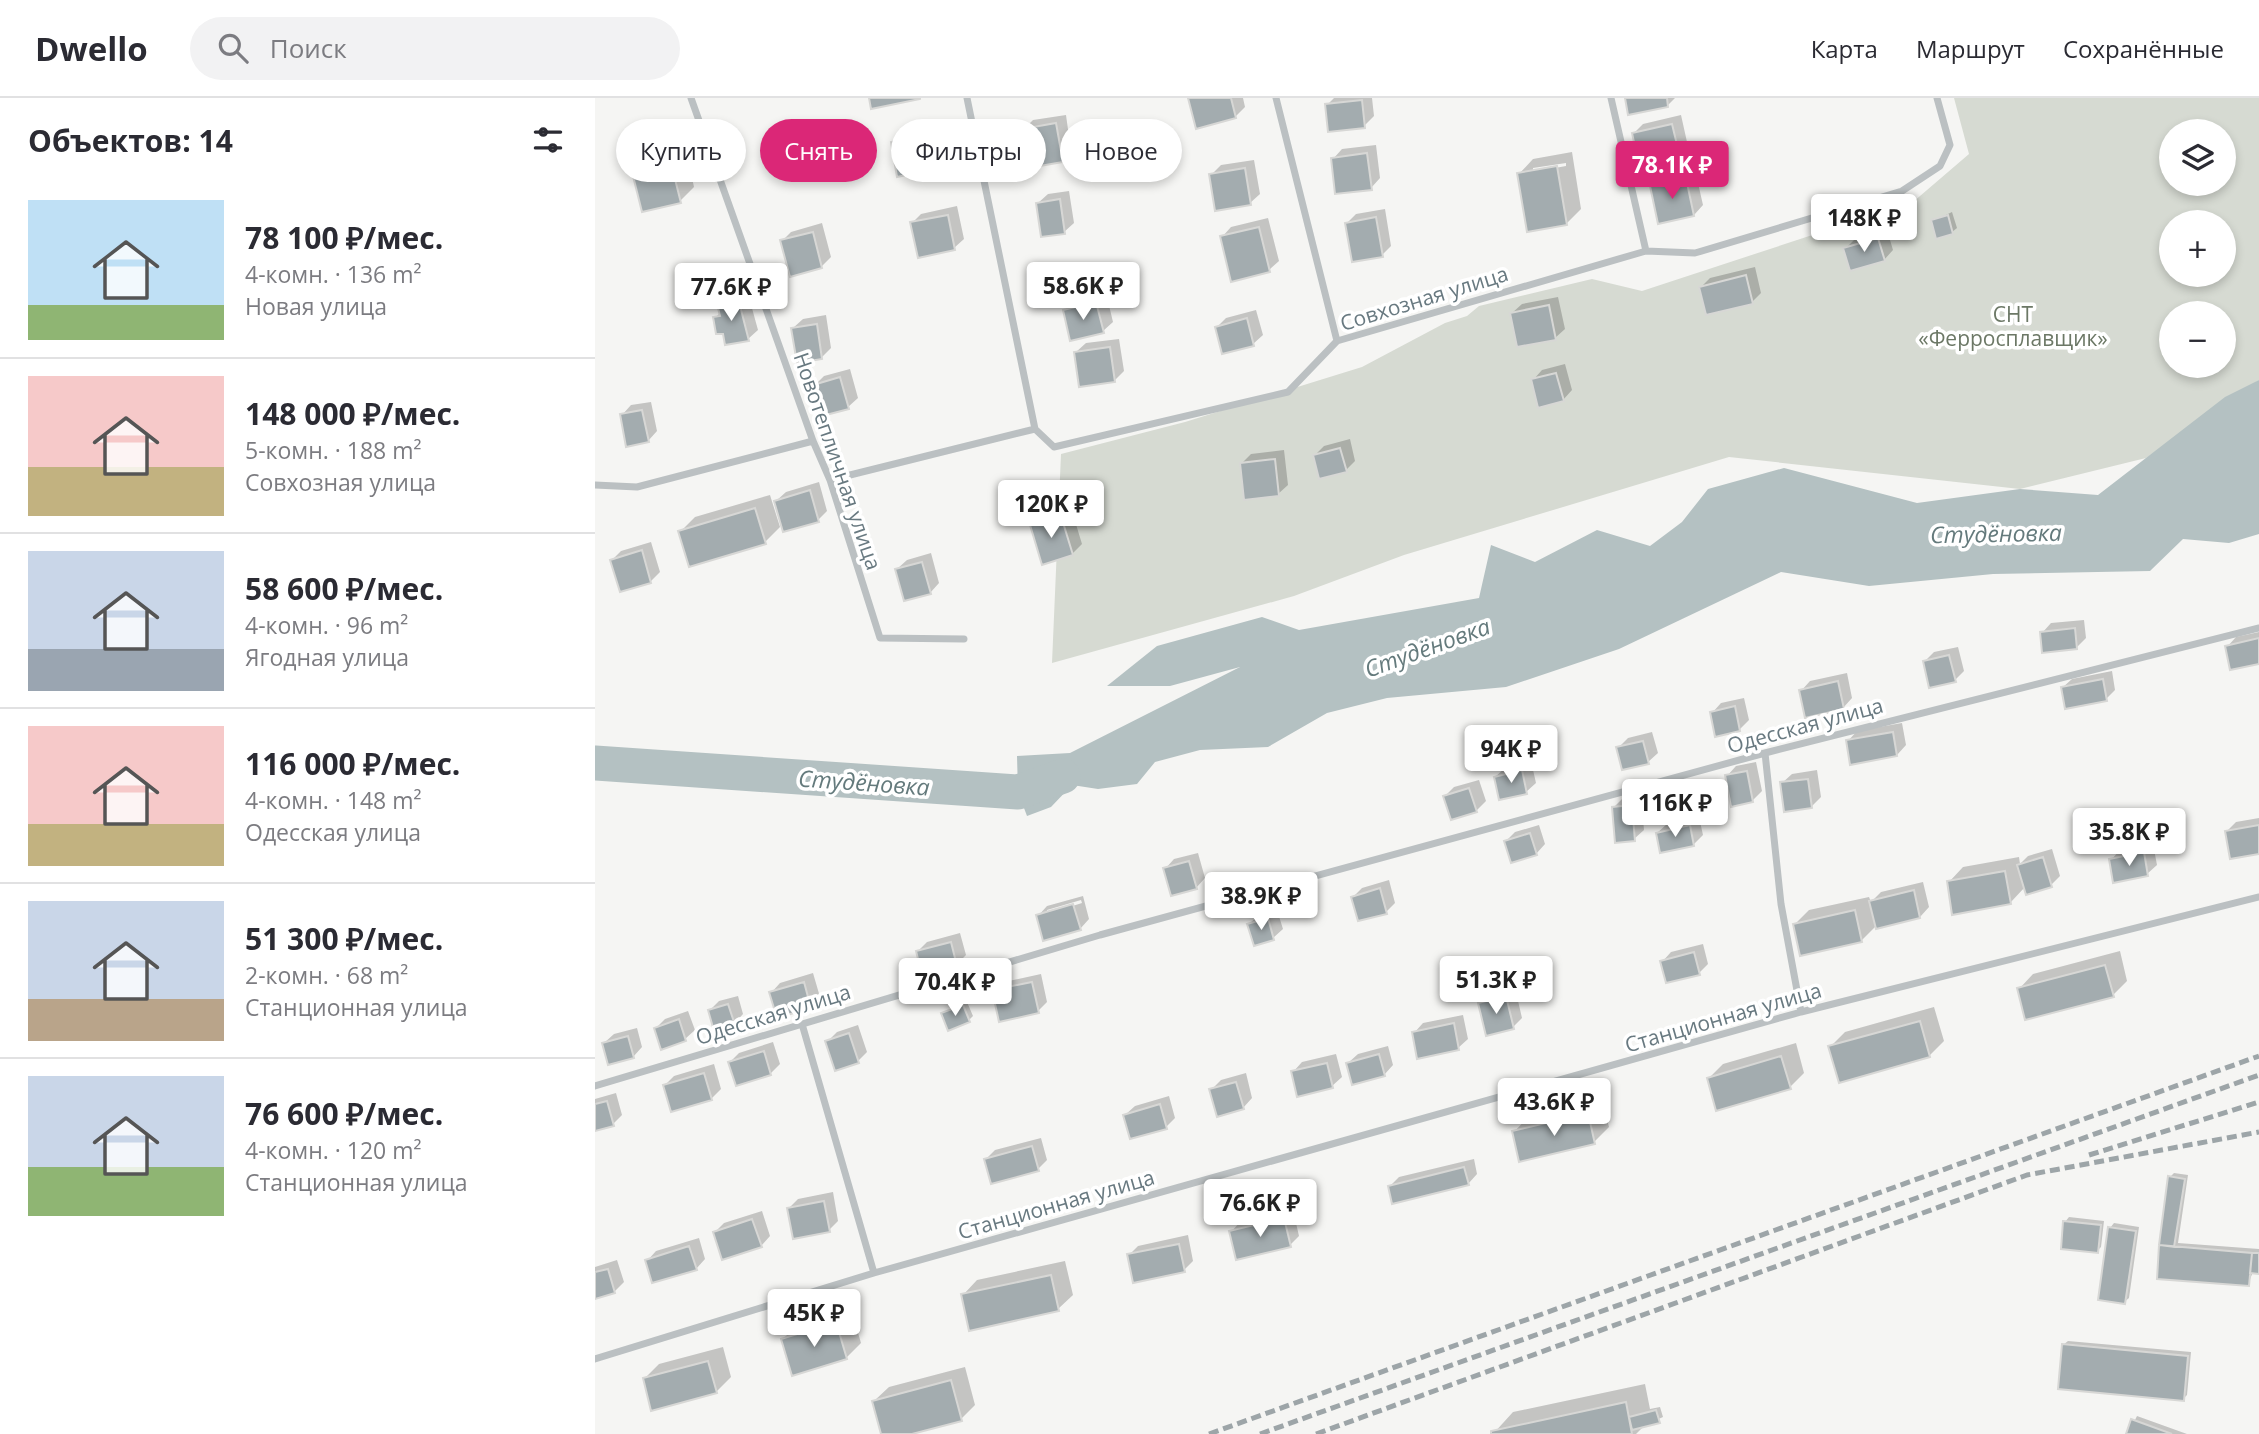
<!DOCTYPE html>
<html lang="ru">
<meta charset="utf-8">
<style>
:root{--surface:#fff;--page:#f2f2f3;--text:#2b2b33;--muted:#7c7c81;--line:#e1e1e2;--accent:#db2777}
body{margin:0;font-family:"Open Sans",sans-serif;background:var(--page);color:var(--text);height:100vh;display:flex;flex-direction:column;font-size:26px;white-space:nowrap}
*{box-sizing:border-box;margin:0}
p{font-size:23px;color:var(--muted)}
.icon{flex:none;width:38px;height:38px;fill:none;stroke:currentColor;stroke-width:2;stroke-linecap:round;stroke-linejoin:round}
.map{position:relative;flex:1;overflow:hidden}
.sheet{display:flex;flex-direction:column;background:var(--surface);width:595px}
.sheet>*{flex:none}
.hud{position:absolute;left:21px;top:21px;width:665px;height:63px;display:flex;gap:14px}
.buttons{position:absolute;left:1564px;top:21px;display:grid;gap:14px}
.buttons a{display:grid;place-items:center;width:77px;height:77px;border-radius:50%;background:var(--surface);box-shadow:0 4px 10px #0003;font-size:35px}
.price{position:absolute;translate:-50% -60px;padding:0 16px;border-radius:7px;background:#fff;color:#222;font-size:23px;line-height:46px;filter:drop-shadow(0 2px 4px #0008)}
.price::after{content:'';position:absolute;left:50%;top:42px;width:21px;height:16px;margin-left:-10px;background:inherit;clip-path:polygon(0 0,100% 0,50% 100%)}
.price.active{background:var(--accent);color:#fff}
ul{padding:0;list-style:none}
li{display:flex;align-items:center;gap:21px;height:175px;padding:0 28px}
li+li{border-top:2px solid var(--line)}
li span{display:grid;place-items:center;flex:none;width:196px;height:140px;border-radius:0px;color:#555}
li>.icon{margin-inline-start:auto}
span .icon{width:84px;height:84px;fill:#fffc;stroke-width:1}
li b{font-size:30px}
h2{display:flex;justify-content:space-between;align-items:center;height:84px;padding:0 28px;font-size:30px}
.pill{padding:0 24px;border-radius:32px;background:var(--surface);box-shadow:0 4px 10px #0003;font-size:24px;line-height:63px}
.pill.active{background:var(--accent);color:#fff}
header{display:flex;align-items:center;gap:42px;box-sizing:border-box;height:98px;padding:0 35px;background:var(--surface);border-bottom:2px solid var(--line)}
header strong{font-size:33px}
nav{display:flex;gap:38px;margin-inline-start:auto;font-size:24px}
.search{width:490px;height:63px;background:var(--page);display:flex;align-items:center;gap:18px;box-sizing:border-box;padding:0 24px;border-radius:38px;color:var(--muted);font-size:26px}
main{display:flex;flex:1;min-height:0}
.map>svg:first-child{display:block}
</style>
<header>
<strong>Dwello</strong>
<div class="search"><svg class="icon" aria-label="search" viewBox="0 0 24 24"><circle cx="10" cy="10" r="6"/><path d="M15 15l6 6"/></svg>Поиск</div>
<nav><a>Карта</a><a>Маршрут</a><a>Сохранённые</a></nav>
</header>
<main>
<section class="sheet">
<h2>Объектов: 14<svg class="icon" aria-label="filters" viewBox="0 0 24 24"><path d="M4 7h16M4 17h16"/><circle cx="9" cy="7" r="2"/><circle cx="15" cy="17" r="2"/></svg></h2>
<ul>
<li><span style="background:linear-gradient(#bfe0f5 75%,#8fb573 0)"><svg class="icon" aria-label="home" viewBox="0 0 24 24"><path d="M3 11l9-7 9 7M6 9v11h12V9"/></svg></span><div><b>78 100 ₽/мес.</b><p>4-комн. · 136 m²</p><p>Новая улица</p></div></li>
<li><span style="background:linear-gradient(#f6c9c9 65%,#c2b280 0)"><svg class="icon" aria-label="home" viewBox="0 0 24 24"><path d="M3 11l9-7 9 7M6 9v11h12V9"/></svg></span><div><b>148 000 ₽/мес.</b><p>5-комн. · 188 m²</p><p>Совхозная улица</p></div></li>
<li><span style="background:linear-gradient(#c9d6e8 70%,#9aa5b1 0)"><svg class="icon" aria-label="home" viewBox="0 0 24 24"><path d="M3 11l9-7 9 7M6 9v11h12V9"/></svg></span><div><b>58 600 ₽/мес.</b><p>4-комн. · 96 m²</p><p>Ягодная улица</p></div></li>
<li><span style="background:linear-gradient(#f6c9c9 70%,#c2b280 0)"><svg class="icon" aria-label="home" viewBox="0 0 24 24"><path d="M3 11l9-7 9 7M6 9v11h12V9"/></svg></span><div><b>116 000 ₽/мес.</b><p>4-комн. · 148 m²</p><p>Одесская улица</p></div></li>
<li><span style="background:linear-gradient(#c9d6e8 70%,#b9a48a 0)"><svg class="icon" aria-label="home" viewBox="0 0 24 24"><path d="M3 11l9-7 9 7M6 9v11h12V9"/></svg></span><div><b>51 300 ₽/мес.</b><p>2-комн. · 68 m²</p><p>Станционная улица</p></div></li>
<li><span style="background:linear-gradient(#c9d6e8 65%,#8fb573 0)"><svg class="icon" aria-label="home" viewBox="0 0 24 24"><path d="M3 11l9-7 9 7M6 9v11h12V9"/></svg></span><div><b>76 600 ₽/мес.</b><p>4-комн. · 120 m²</p><p>Станционная улица</p></div></li>
</ul>
</section>
<div class="map">
<svg width="1664" height="1336" viewBox="0 0 1664 1336">
<rect width="100%" height="100%" fill="#f5f5f3"/>
<path fill="#d6dad2" fill-rule="evenodd" d="M1359,0H1664V282L1551,360L1425,391L1134,359L809,457L699,498L457,565L466,356L590,324L767,269L850,225L872,218L884,208L997,181L1047,193L1318,104L1374,56ZM1577,33H1629V86H1577ZM1577,124H1629V177H1577ZM1577,215H1629V268H1577Z"/>
<path fill="#b4c1c2" d="M1664,282V436L1634,445L1588,441L1555,473L1398,476L1274,488L1186,474L1024,551L911,589L792,600L732,615L673,649L605,652L560,664L542,686L503,691L477,687L456,709L432,718L423,694L422,658L475,655L645,569L575,588H512L562,548L667,519L704,532L884,500L896,447L940,464L1002,432L1055,448L1087,424L1113,391L1189,370L1322,405L1425,391L1503,397L1630,299Z"/>
<path fill="#0003" fill-rule="evenodd" d="M595,0H648L650,9L640,19Z
M739,0H777L779,18L769,28L732,7Z
M1031,0H1080L1073,7Z
M471,17L476,53L467,62L429,31L438,22Z
M1086,17L1092,44L1083,53L1039,35L1048,26Z
M346,28L352,59L343,69L298,45L307,35Z
M90,47L99,89L85,103L38,70L53,56Z
M781,47L785,80L776,90L738,61L747,51Z
M977,54L986,111L972,125L924,76L938,61ZM971,65V68L938,74V70Z
M659,62L665,96L655,105L616,77L626,67Z
M1100,72L1108,107L1099,117L1057,89L1066,79Z
M474,93L479,125L469,134L443,105L453,96Z
M362,108L369,141L359,150L317,125L326,116Z
M790,111L796,148L787,157L752,125L761,116Z
M1357,114L1362,130L1357,134L1338,123Z
M673,120L684,163L674,172L627,139L636,129Z
M227,125L236,159L227,168L187,143L196,134Z
M1292,132L1298,152L1289,162L1250,151L1260,141Z
M1160,169L1166,195L1157,204L1106,189L1115,180Z
M152,192L163,232L153,241L129,235L120,220L126,214L124,206L133,197Z
M511,195L518,224L508,233L470,213L479,204Z
M963,199L970,231L960,240L917,215L927,206Z
M661,212L668,237L658,246L622,229L631,220Z
M231,217L236,250L227,259L198,230L208,221Z
M524,241L529,273L519,283L481,254L491,245Z
M970,266L977,292L968,302L938,282L947,272Z
M255,271L263,300L253,309L220,287L229,278Z
M56,304L62,333L53,343L27,317L36,307Z
M755,341L760,363L751,372L720,357L729,348Z
M689,352L693,387L683,396L647,365L656,356Z
M224,384L232,413L223,422L181,403L191,394Z
M175,397L185,429L170,444L85,434L100,419Z
M476,410L487,446L477,456L437,428L447,418Z
M56,444L65,474L55,484L17,462L26,453Z
M336,455L344,485L335,495L302,471L312,462Z
M1489,522L1491,540L1481,550L1447,535L1456,525Z
M1664,534V564L1632,549L1641,539Z
M1363,549L1369,573L1360,582L1329,564L1339,554Z
M1517,573L1520,592L1511,601L1467,590L1477,581Z
M1252,575L1257,600L1248,610L1206,593L1215,583Z
M1149,600L1154,622L1144,632L1117,615L1126,605Z
M1307,625L1311,647L1302,657L1253,643L1262,633Z
M1057,634L1063,655L1053,664L1023,650L1033,640Z
M936,663L941,685L931,694L900,679L910,670Z
M1161,664L1167,693L1157,703L1132,678L1141,668Z
M1222,672L1226,699L1216,709L1187,685L1197,676Z
M884,682L891,703L881,713L850,698L859,689Z
M1046,698L1049,732L1039,741L1019,709L1028,700Z
M1104,719L1108,737L1098,747L1062,735L1072,726Z
M1664,720V754L1632,733L1641,724Z
M944,727L950,746L941,756L911,743L920,734Z
M1558,746L1562,767L1552,776L1516,762L1525,752Z
M1457,751L1465,778L1456,787L1430,789L1415,805L1354,784L1368,769L1424,759L1425,766L1433,758Z
M603,755L610,780L601,790L570,771L579,761Z
M794,782L800,805L791,814L758,799L767,790Z
M1328,784L1334,809L1325,819L1282,827L1266,843L1199,827L1214,812L1274,799L1276,804L1286,794Z
M488,798L494,821L485,831L443,818L452,808ZM486,802L487,805L452,816V812Z
M682,812L688,831L678,840L654,826L664,817Z
M365,835L371,857L361,867L323,853L332,844Z
M1108,846L1113,866L1104,875L1067,864L1076,854Z
M1525,853L1532,883L1518,897L1424,891L1438,876Z
M218,875L225,899L216,909L176,895L185,885Z
M446,876L452,904L443,913L399,893L409,884Z
M920,890L927,920L918,929L884,905L894,896Z
M143,898L148,916L139,926L115,912L124,903Z
M372,904L378,918L374,922L348,916Z
M1339,909L1349,943L1334,958L1235,949L1250,934Z
M93,913L100,932L90,941L61,930L70,921Z
M868,917L873,941L863,950L819,935L828,925Z
M263,927L272,954L263,963L232,944L242,934Z
M42,930L47,949L38,959L9,945L19,936Z
M178,944L185,966L176,975L142,986L135,964L144,955Z
M1201,945L1209,975L1195,989L1114,980L1128,966Z
M793,948L798,967L789,977L753,965L763,956Z
M741,956L747,979L737,988L698,974L707,964Z
M119,966L126,991L116,1001L70,987L79,978Z
M651,975L657,1000L648,1010L616,992L626,982Z
M21,995L27,1017L18,1026L0,1032V1001Z
M574,998L580,1020L571,1029L530,1017L540,1008Z
M1007,1002L1014,1029L999,1044L919,1034L933,1019Z
M446,1040L452,1062L443,1071L391,1061L400,1052Z
M879,1061L882,1076L873,1086L795,1088L804,1079Z
M1579,1075L1593,1077L1583,1145L1664,1151V1174H1658L1653,1186L1564,1179L1575,1079Z
M238,1094L243,1123L234,1132L194,1110L203,1101Z
M698,1112L704,1138L695,1147L636,1134L645,1124Z
M167,1113L175,1138L166,1148L120,1134L129,1125Z
M1474,1119L1509,1123L1506,1149L1502,1153L1470,1124Z
M1519,1125L1544,1129L1534,1200L1529,1204L1515,1130Z
M593,1137L598,1163L589,1172L534,1157L543,1148Z
M104,1140L110,1161L101,1171L52,1163L61,1153Z
M22,1162L29,1184L19,1194L0,1200V1169Z
M470,1163L478,1197L463,1211L368,1197L382,1182Z
M256,1211L266,1245L251,1260L188,1241L202,1227Z
M1473,1243L1596,1254L1592,1297L1588,1301L1468,1247Z
M128,1249L136,1279L121,1294L50,1280L64,1266Z
M370,1269L380,1307L366,1321L310,1336H288L279,1303L294,1289Z
M1050,1286L1055,1311L1065,1309L1068,1319L1050,1327L1041,1336H898L918,1314Z
M1542,1318L1592,1336H1533Z"/>
<g fill="none" stroke-linecap="round" stroke-linejoin="round">
<path stroke="#b4c1c2" stroke-width="35" d="M0,665L423,694L468,678"/>
</g>
<path fill="#a3acaf" stroke="#d7d7d5" stroke-width="2" d="M274,0H325V1L276,11Z
M593,0H636L641,20L601,31Z
M1030,0H1072L1073,9L1033,17Z
M767,2L770,30L733,34L730,6Z
M461,25L468,64L433,70L427,31Z
M1077,26L1084,55L1043,63L1037,35Z
M337,36L344,70L302,79L296,44Z
M772,55L777,92L740,96L736,60Z
M75,61L86,105L47,114L36,70Z
M962,68L972,127L932,134L922,75Z
M650,70L656,107L620,113L614,76Z
M1091,80L1099,118L1063,126L1055,88Z
M465,101L470,136L446,139L441,105Z
M353,117L360,152L323,160L315,124Z
M1353,117L1358,136L1341,141L1336,122Z
M781,119L788,159L757,164L750,125Z
M664,129L675,174L636,184L625,138Z
M218,134L227,170L195,179L185,142Z
M1283,140L1290,163L1255,173L1248,150Z
M1151,177L1158,206L1111,217L1104,189Z
M143,200L154,243L130,247L128,236H121L118,219L125,218L122,206Z
M501,204L509,235L475,243L468,212Z
M954,207L961,242L922,249L915,215Z
M652,220L659,248L627,256L620,229Z
M222,226L227,261L202,265L196,230Z
M515,249L520,284L484,289L479,254Z
M961,275L969,303L943,310L936,281Z
M245,279L254,311L227,318L218,287Z
M47,312L54,344L31,349L25,316Z
M745,350L752,374L724,381L718,357Z
M680,361L684,398L649,402L645,365Z
M215,392L224,424L188,434L179,403Z
M160,410L171,446L94,469L83,433Z
M466,418L478,457L447,467L435,427Z
M47,452L56,485L25,494L15,462Z
M327,464L336,496L309,503L300,471Z
M1480,530L1482,551L1447,555L1445,534Z
M1664,540V566L1635,572L1630,548Z
M1354,557L1361,584L1334,590L1328,563Z
M1508,581L1512,603L1470,611L1466,589Z
M1243,583L1249,611L1210,620L1204,592Z
M1140,608L1145,633L1120,639L1115,614Z
M1298,634L1302,658L1255,667L1251,642Z
M1048,643L1054,666L1027,672L1021,649Z
M927,672L932,696L904,702L899,679Z
M1152,673L1158,704L1136,709L1130,677Z
M1213,681L1217,710L1189,714L1185,684Z
M874,690L882,714L856,722L848,698Z
M1037,707L1040,743L1020,745L1017,709Z
M1095,727L1099,748L1065,755L1061,735Z
M1664,727V756L1635,761L1630,733Z
M935,735L942,757L916,765L909,743Z
M1549,754L1553,778L1518,785L1514,761Z
M1448,759L1457,789L1431,797L1422,767Z
M594,763L602,791L576,798L568,770Z
M1410,773L1416,806L1357,817L1352,783Z
M785,790L792,816L763,823L756,799Z
M1319,792L1325,820L1281,831L1274,803Z
M478,806L486,832L448,843L441,817Z
M1260,812L1267,844L1205,858L1198,826Z
M673,820L679,842L659,848L652,826Z
M356,844L362,868L327,877L321,853Z
M1099,854L1105,877L1071,885L1065,863Z
M1510,867L1519,899L1430,922L1422,890Z
M209,884L216,910L182,920L174,894Z
M437,884L444,915L404,924L397,892Z
M911,898L919,931L891,938L883,905Z
M133,906L140,927L119,933L113,912Z
M368,907L375,924L353,933L346,915Z
M84,921L91,943L66,952L59,930Z
M1325,923L1335,959L1244,985L1233,948Z
M859,925L864,952L822,961L817,934Z
M254,935L264,965L240,973L230,943Z
M33,938L39,960L13,967L7,945Z
M169,953L176,977L141,988L133,964Z
M784,956L790,978L757,987L751,965Z
M1186,958L1196,991L1121,1013L1112,980Z
M732,965L738,990L702,999L696,973Z
M109,975L117,1002L76,1014L68,987Z
M641,984L649,1011L622,1019L614,991Z
M12,1003L19,1028L0,1033V1006Z
M565,1006L572,1031L535,1041L528,1017Z
M993,1015L1000,1046L924,1064L917,1033Z
M437,1048L444,1073L396,1086L389,1061Z
M869,1069L874,1087L797,1106L793,1088Z
M1573,1078L1590,1081L1579,1149L1564,1147Z
M229,1103L235,1134L198,1141L192,1110Z
M689,1120L696,1149L641,1162L634,1133Z
M157,1121L167,1149L127,1162L118,1134Z
M1468,1123L1506,1127L1503,1155L1466,1151Z
M1513,1129L1541,1133L1530,1206L1503,1202Z
M584,1146L590,1174L538,1185L532,1156Z
M1564,1147L1657,1155L1654,1188L1562,1181Z
M94,1148L102,1172L57,1185L50,1162Z
M1657,1155H1664V1176L1655,1175Z
M13,1171L20,1195L0,1201V1174Z
M456,1177L464,1213L374,1233L366,1196Z
M241,1224L252,1261L197,1278L186,1241Z
M1467,1246L1593,1258L1589,1303L1463,1291Z
M113,1263L122,1295L56,1313L48,1280Z
M356,1282L367,1323L317,1336H286L277,1303Z
M1031,1304L1037,1336H896V1333Z
M1061,1312L1065,1325L1037,1332L1034,1319Z
M1536,1321L1577,1336H1531Z"/>
<g fill="none" stroke-linecap="round" stroke-linejoin="round">
<path stroke="#bbc0c2" stroke-width="7" d="M96,0L218,343L235,382L285,540L369,541
M372,0L440,331
M681,0L742,243
M1016,0L1051,153
M235,382L440,331L459,349L693,294L742,243L1051,153L1100,155L1307,93L1345,68L1355,47L1342,0
M0,387L42,389L218,343
M1170,655L1186,806L1206,914
M207,926L279,1175
M0,988L505,837L1170,655L1664,530
M0,1261L279,1175L1206,914L1664,799"/>
<path stroke="#9da5a8" stroke-width="5" stroke-dasharray="10 5" stroke-linecap="butt" d="M1494,1057L1664,1004
M614,1336L1664,958
M665,1336L1664,977
M721,1336L1432,1077L1664,1034"/>
</g>
<g text-anchor="middle" dominant-baseline="central" stroke-width="7" stroke-linejoin="round" paint-order="stroke">
<g font-size="21" fill="#687980" stroke="#fff">
<text transform="translate(829 200) rotate(-17)">Совхозная улица</text>
<text transform="translate(243 363) rotate(71)">Новотепличная улица</text>
<text transform="translate(1210 627) rotate(-15)">Одесская улица</text>
<text transform="translate(178 916) rotate(-17)">Одесская улица</text>
<text transform="translate(1128 919) rotate(-16)">Станционная улица</text>
<text transform="translate(461 1106) rotate(-16)">Станционная улица</text>
</g>
<g font-size="21" fill="#6c7866" stroke="#fff">
<text x="1418" y="216">СНТ<tspan x="1418" dy="24">«Ферросплавщик»</tspan></text>
</g>
<g font-size="23" font-style="italic" fill="#647a7c" stroke="#fff">
<text transform="translate(1401 435) rotate(-1)">Студёновка</text>
<text transform="translate(832 549) rotate(-20)">Студёновка</text>
<text transform="translate(269 684) rotate(4)">Студёновка</text>
</g>
</g>
</svg>
<div class="buttons">
<a><svg class="icon" aria-label="layers" viewBox="0 0 24 24"><path d="M12 4l9 5-9 5-9-5zM3 14l9 5 9-5"/></svg></a>
<a>+</a>
<a>−</a>
</div>
<b class="price active" style="left:1077px;top:103px">78.1K ₽</b>
<b class="price" style="left:1269px;top:156px">148K ₽</b>
<b class="price" style="left:488px;top:224px">58.6K ₽</b>
<b class="price" style="left:136px;top:225px">77.6K ₽</b>
<b class="price" style="left:456px;top:442px">120K ₽</b>
<b class="price" style="left:916px;top:687px">94K ₽</b>
<b class="price" style="left:1080px;top:741px">116K ₽</b>
<b class="price" style="left:1534px;top:770px">35.8K ₽</b>
<b class="price" style="left:666px;top:834px">38.9K ₽</b>
<b class="price" style="left:901px;top:918px">51.3K ₽</b>
<b class="price" style="left:360px;top:920px">70.4K ₽</b>
<b class="price" style="left:959px;top:1040px">43.6K ₽</b>
<b class="price" style="left:665px;top:1141px">76.6K ₽</b>
<b class="price" style="left:219px;top:1251px">45K ₽</b>
<div class="hud">
<a class="pill">Купить</a>
<a class="pill active">Снять</a>
<a class="pill">Фильтры</a>
<a class="pill">Новое</a>
</div>
</div>
</main>
